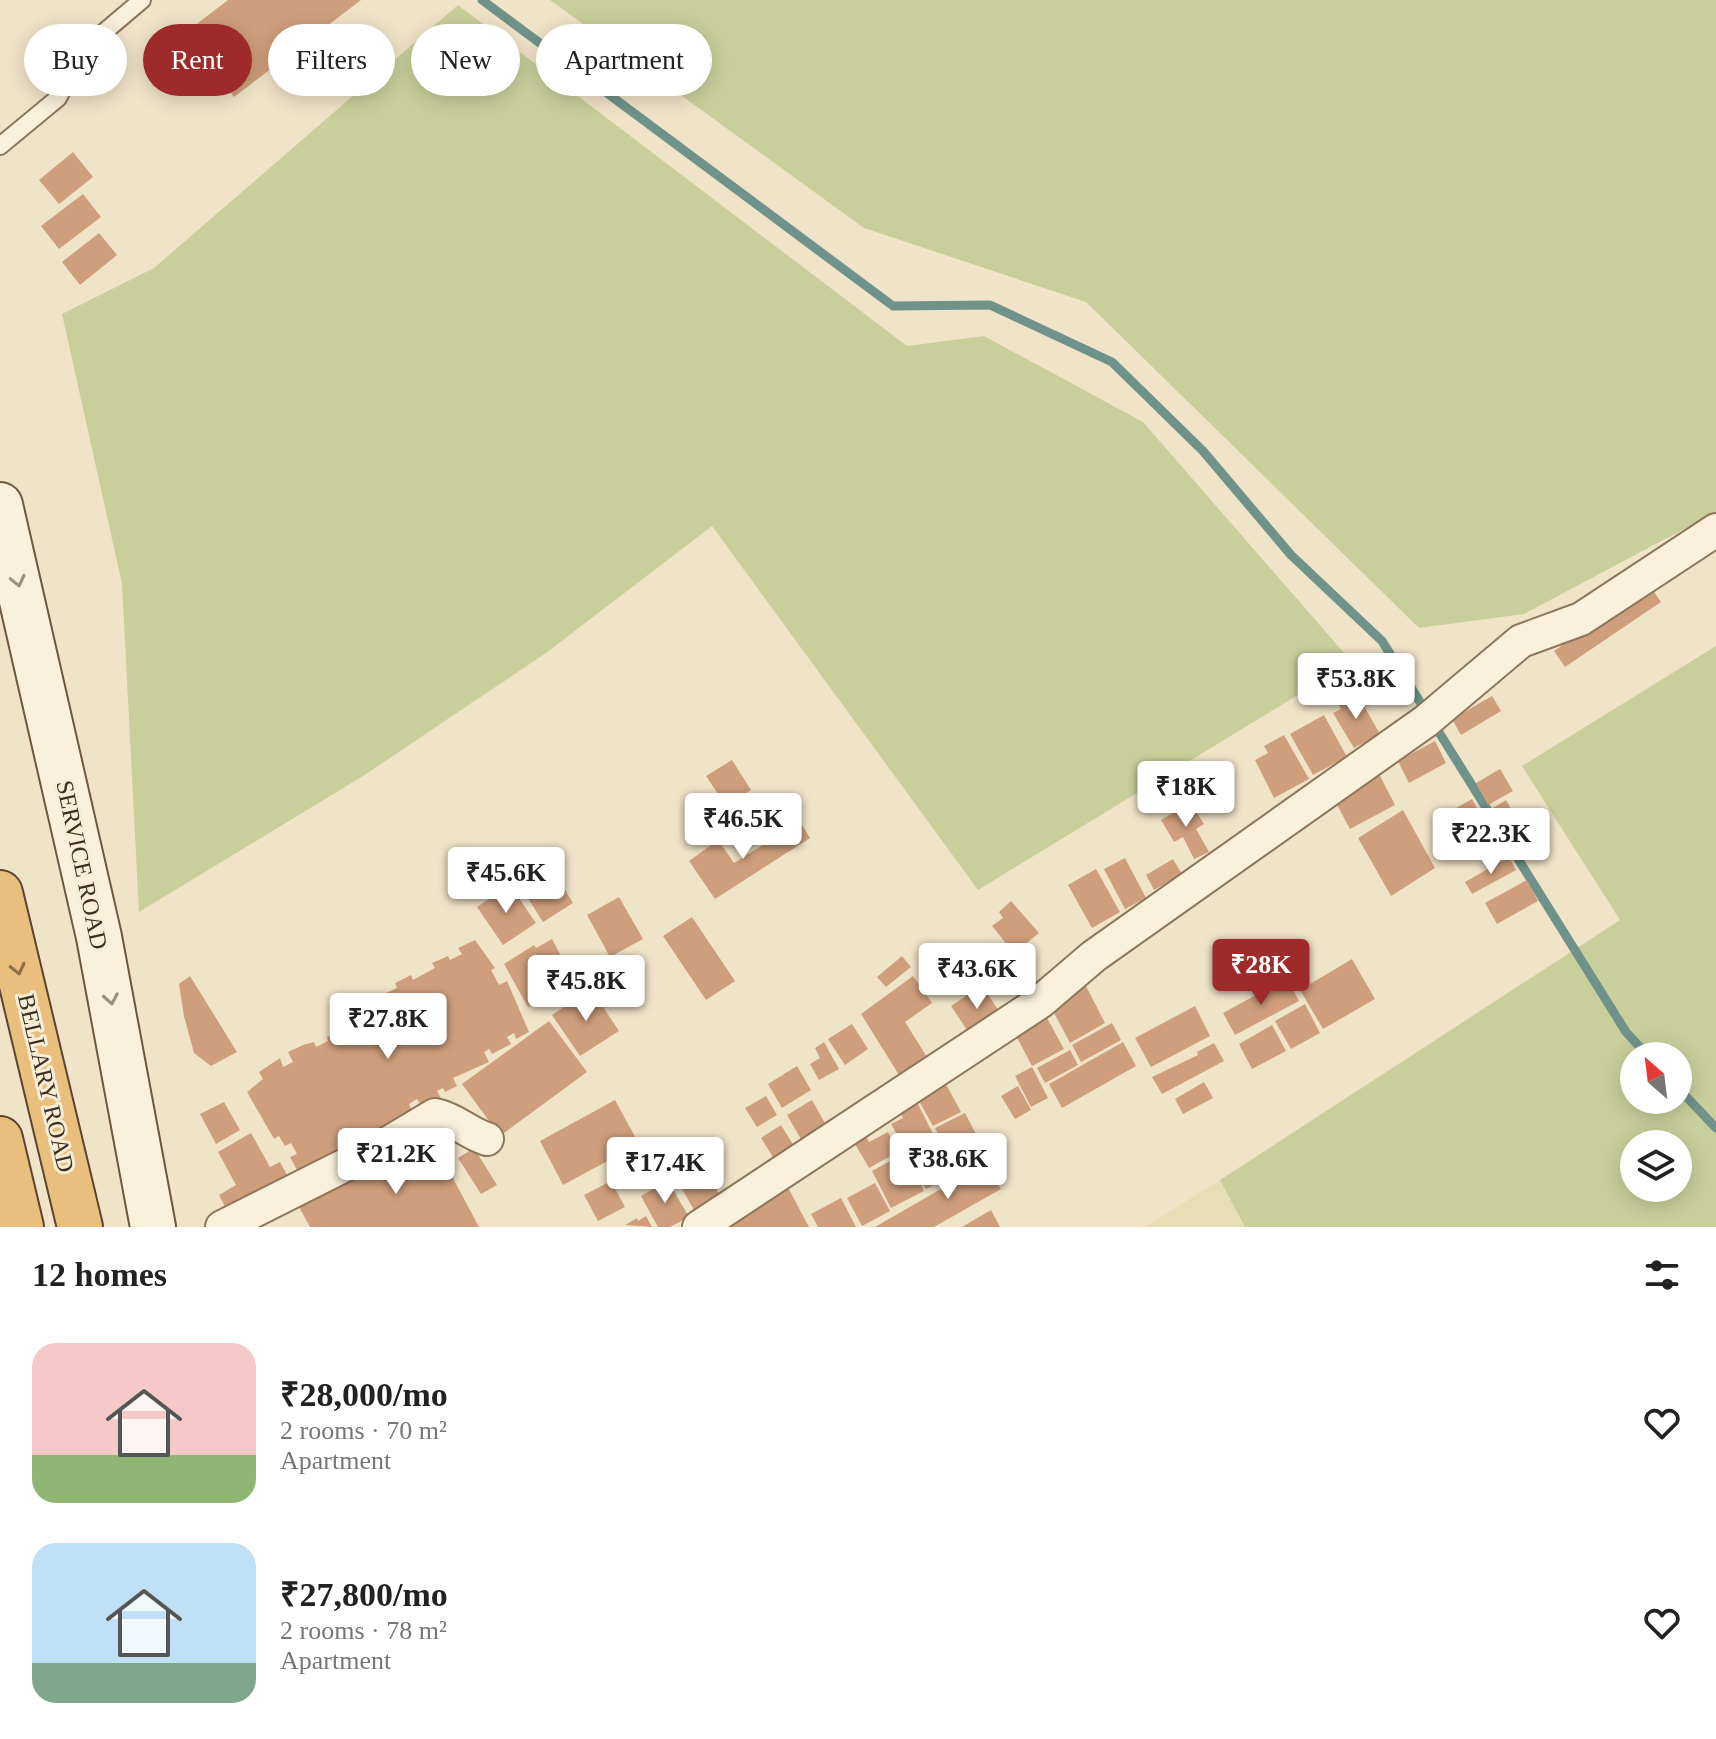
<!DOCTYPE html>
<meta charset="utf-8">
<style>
:root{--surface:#fff;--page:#f2f2f2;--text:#222;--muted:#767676;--accent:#9e2a2b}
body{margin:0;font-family:Georgia,serif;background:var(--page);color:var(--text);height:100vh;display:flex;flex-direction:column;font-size:30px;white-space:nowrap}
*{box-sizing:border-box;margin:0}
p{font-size:26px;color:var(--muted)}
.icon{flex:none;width:44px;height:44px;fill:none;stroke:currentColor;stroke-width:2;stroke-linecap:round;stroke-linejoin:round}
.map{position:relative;height:1227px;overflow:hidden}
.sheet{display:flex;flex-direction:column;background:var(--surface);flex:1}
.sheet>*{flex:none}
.top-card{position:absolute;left:24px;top:24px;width:800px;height:72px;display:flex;gap:16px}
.needle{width:52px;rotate:332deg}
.buttons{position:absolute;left:1620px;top:1042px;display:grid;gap:16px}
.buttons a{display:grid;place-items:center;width:72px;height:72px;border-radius:50%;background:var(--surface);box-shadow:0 4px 20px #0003;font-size:40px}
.price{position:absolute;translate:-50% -68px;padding:0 18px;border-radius:8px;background:#fff;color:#222;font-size:26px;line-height:52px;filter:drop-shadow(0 2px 4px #0008)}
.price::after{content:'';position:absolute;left:50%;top:48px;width:24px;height:18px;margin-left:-12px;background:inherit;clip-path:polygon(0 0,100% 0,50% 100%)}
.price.selected{background:var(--accent);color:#fff}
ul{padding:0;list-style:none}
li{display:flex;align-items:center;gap:24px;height:200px;padding:0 32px}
li span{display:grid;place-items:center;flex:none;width:224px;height:160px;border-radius:24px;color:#555}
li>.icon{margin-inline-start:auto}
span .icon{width:96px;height:96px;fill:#fffc;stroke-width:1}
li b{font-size:34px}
h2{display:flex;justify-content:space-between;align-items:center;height:96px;padding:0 32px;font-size:34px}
.pill{padding:0 28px;border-radius:36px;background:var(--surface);box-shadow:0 4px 20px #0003;font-size:28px;line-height:72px}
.pill.selected{background:var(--accent);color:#fff}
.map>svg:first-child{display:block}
</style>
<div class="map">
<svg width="1716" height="1227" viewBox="0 0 1716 1227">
<rect width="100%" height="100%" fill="#f0e4c8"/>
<path fill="#e6deb5" d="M1220,1180L1245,1227H1145Z"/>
<path fill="#c9cf9b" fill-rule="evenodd" d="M550,0H1716V512L1524,614L1419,628L1086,302L864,228Z
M458,5L907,346L984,336L1143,422L1352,662L978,890L712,526L546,653L363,776L139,912L122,584L62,314L154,268Z
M1716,646V1227H1245L1220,1180L1620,920L1522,766ZM1678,1056V1100H1634V1056ZM1678,1144V1188H1634V1144Z"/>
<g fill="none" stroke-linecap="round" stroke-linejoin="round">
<path stroke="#6f938a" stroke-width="9" d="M482,0L893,306L990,305L1112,362L1203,451L1291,555L1382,641L1626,1032L1648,1056
M1678,1088L1716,1128"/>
</g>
<path fill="#cf9f7d" d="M228,0H361L234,97L185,33Z
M73,152L93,177L59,204L39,180Z
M83,194L101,217L59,249L41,226Z
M99,233L117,255L80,285L62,262Z
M1650,586L1661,602L1565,667L1554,651Z
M1356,692L1380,734L1354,748L1333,713L1341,709L1337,702Z
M1492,696L1501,711L1461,735L1452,719Z
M1324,715L1347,757L1313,775L1290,734Z
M1284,735L1309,779L1274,798L1255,760L1268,753L1264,746Z
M1435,741L1446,763L1409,783L1398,761Z
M732,760L751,790L726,806L706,776Z
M1500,769L1513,791L1488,805L1476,783Z
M1377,770L1395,805L1350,829L1331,794Z
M1472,799L1481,815L1451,832L1442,816Z
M1506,800L1515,816L1502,824L1493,808Z
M1190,802L1204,824L1196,829L1209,852L1194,859L1183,837L1174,842L1161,820Z
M1403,810L1435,868L1391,896L1358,838Z
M1484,819L1494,838L1456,858L1446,840Z
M800,822L810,838L715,899L689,861L718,840L734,863Z
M1509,857L1516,870L1472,894L1465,882Z
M1125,858L1146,898L1125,909L1104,869Z
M1173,859L1182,874L1154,890L1146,875Z
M547,860L573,903L543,922L516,879Z
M1096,869L1120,912L1092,928L1068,885Z
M1527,880L1538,901L1497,924L1485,903Z
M510,885L536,923L503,945L477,907Z
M619,897L643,939L610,957L587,915Z
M1011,901L1039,933L1014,953L992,926L1003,918L999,912Z
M692,917L735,981L706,1000L663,936Z
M552,939L574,981L528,1007L504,964L534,945L536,948Z
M475,940L495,968L491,970L499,985L507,981L529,1032L516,1039L514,1033L507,1037L511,1044L492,1054L489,1049L484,1052L489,1062L453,1078L457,1086L445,1092L443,1088L437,1091L442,1100L423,1109L417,1099L409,1104L416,1119L389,1133L382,1127L387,1136L356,1152L352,1143L348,1145L351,1152L302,1179L290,1157L297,1154L291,1143L285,1146L279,1136L274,1139L247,1092L263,1079L259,1072L280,1058L283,1067L293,1062L288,1052L303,1045L314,1042L316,1047L328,1041L327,1037L339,1031L334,1023L351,1014L361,1032L373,1027L365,1005L379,997L382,1004L389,1001L386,993L397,988L395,983L411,975L413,980L435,968L432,963L448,956L450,960L462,954L458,948Z
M958,949L977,976L950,995L932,967Z
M902,956L911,967L886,987L877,977Z
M1352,959L1375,999L1323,1029L1300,990Z
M190,976L237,1052L211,1066L194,1053L184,1016L179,984Z
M913,976L932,1003L905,1022L927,1057L899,1075L861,1014Z
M1287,978L1299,1001L1235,1035L1223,1013Z
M982,985L1002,1016L971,1036L951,1006Z
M1086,986L1105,1023L1070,1043L1050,1005Z
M591,989L619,1031L580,1056L552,1015Z
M1305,1004L1320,1033L1291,1049L1275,1021Z
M1195,1006L1210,1036L1151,1067L1135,1038Z
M1046,1016L1064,1049L1032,1066L1014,1032Z
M549,1021L587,1072L500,1136L462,1084Z
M1112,1023L1121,1040L1081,1062L1072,1045Z
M852,1024L868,1049L845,1065L828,1039Z
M1272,1025L1286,1051L1252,1069L1239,1044Z
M824,1042L839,1069L819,1080L810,1064L820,1058L815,1048Z
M1123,1042L1136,1066L1062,1108L1049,1084Z
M1214,1043L1224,1061L1162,1094L1152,1077L1198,1055L1197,1052Z
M1070,1050L1078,1065L1045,1083L1037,1068Z
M797,1066L811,1090L782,1108L768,1084Z
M1032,1067L1048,1098L1031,1107L1015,1076Z
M942,1077L961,1112L933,1126L914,1092Z
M1204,1082L1213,1098L1183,1114L1175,1099Z
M1018,1086L1031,1110L1015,1119L1001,1096Z
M766,1096L777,1115L757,1127L745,1108Z
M615,1100L639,1144L563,1185L540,1141Z
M812,1100L827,1127L802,1141L787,1115Z
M224,1102L240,1130L216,1144L200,1114Z
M917,1102L933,1134L905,1149L891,1124L903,1118L899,1111Z
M965,1113L987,1155L958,1171L935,1128Z
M781,1125L794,1146L774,1159L761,1138Z
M864,1131L869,1142L888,1132L898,1152L869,1168L851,1137Z
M251,1133L270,1167L280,1162L292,1184L230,1217L219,1195L236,1185L218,1152Z
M431,1137L479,1227H310L299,1207Z
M935,1137L954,1175L926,1189L907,1151Z
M688,1140L721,1197L695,1212L663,1155Z
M474,1148L497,1185L481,1194L458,1158Z
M905,1153L924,1191L891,1208L872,1171Z
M986,1163L1001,1189L934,1227H875Z
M665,1176L689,1217L670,1227H658L641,1196L658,1186L655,1181Z
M611,1181L625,1207L598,1221L584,1195Z
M785,1182L809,1227H721Z
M875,1183L890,1211L862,1226L847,1198Z
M841,1198L856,1227H818L811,1214Z
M991,1210L1000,1227H962Z
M646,1216L652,1227L625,1225L637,1218L638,1221Z"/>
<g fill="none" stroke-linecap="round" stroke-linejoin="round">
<defs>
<path id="service" d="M0,146L58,98L77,62L103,33L142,0"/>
<path id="minor" d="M222,1227L385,1145L435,1115C455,1119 468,1133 487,1139
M699,1227L1040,1002L1094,956L1426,721L1521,641L1581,619L1716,530"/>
<path id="secondary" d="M0,505L99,937L153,1227"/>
<path id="trunk" d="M0,893L80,1227
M0,1139L21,1227"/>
</defs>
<use href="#service" stroke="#8d765c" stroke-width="20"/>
<use href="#minor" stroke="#8d765c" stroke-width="36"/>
<use href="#secondary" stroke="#6f573f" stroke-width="48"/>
<use href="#trunk" stroke="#5b4430" stroke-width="48"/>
<use href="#service" stroke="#faf1dc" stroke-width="16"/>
<use href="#minor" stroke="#faf1dc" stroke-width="32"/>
<use href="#secondary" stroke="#faf1dc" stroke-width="44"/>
<use href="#trunk" stroke="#eabe7c" stroke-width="44"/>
</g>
<defs><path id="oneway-chevron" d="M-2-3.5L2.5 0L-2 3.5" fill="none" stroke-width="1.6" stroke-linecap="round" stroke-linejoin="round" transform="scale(2)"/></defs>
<g stroke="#9c907e">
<use href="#oneway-chevron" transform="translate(18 581) rotate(77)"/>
<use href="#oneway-chevron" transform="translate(111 999) rotate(80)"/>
</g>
<use stroke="#8b6f49" href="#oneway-chevron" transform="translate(18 969) rotate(77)"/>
<g text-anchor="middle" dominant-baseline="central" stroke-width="6" stroke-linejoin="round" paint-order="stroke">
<g font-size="24" fill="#3d2e20" stroke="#f7eed8">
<text transform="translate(82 865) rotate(78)">SERVICE ROAD</text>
<text transform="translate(46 1083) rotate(77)">BELLARY ROAD</text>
</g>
</g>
</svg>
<div class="buttons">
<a><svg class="needle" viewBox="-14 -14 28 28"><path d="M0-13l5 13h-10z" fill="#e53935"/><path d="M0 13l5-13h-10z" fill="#767676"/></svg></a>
<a><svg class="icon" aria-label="layers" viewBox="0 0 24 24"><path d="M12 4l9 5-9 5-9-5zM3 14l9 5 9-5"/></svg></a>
</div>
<b class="price" style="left:1356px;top:721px">₹53.8K</b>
<b class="price" style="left:1186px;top:829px">₹18K</b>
<b class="price" style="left:743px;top:861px">₹46.5K</b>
<b class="price" style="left:1491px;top:876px">₹22.3K</b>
<b class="price" style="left:506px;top:915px">₹45.6K</b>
<b class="price selected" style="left:1261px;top:1007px">₹28K</b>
<b class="price" style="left:977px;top:1011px">₹43.6K</b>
<b class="price" style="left:586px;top:1023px">₹45.8K</b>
<b class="price" style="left:388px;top:1061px">₹27.8K</b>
<b class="price" style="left:396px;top:1196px">₹21.2K</b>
<b class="price" style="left:948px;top:1201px">₹38.6K</b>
<b class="price" style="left:665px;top:1205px">₹17.4K</b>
<div class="top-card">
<a class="pill">Buy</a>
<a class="pill selected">Rent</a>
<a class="pill">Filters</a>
<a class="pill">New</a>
<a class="pill">Apartment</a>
</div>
</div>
<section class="sheet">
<h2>12 homes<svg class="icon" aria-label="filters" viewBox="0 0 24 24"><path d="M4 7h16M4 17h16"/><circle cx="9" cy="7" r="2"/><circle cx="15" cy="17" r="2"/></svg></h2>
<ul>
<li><span style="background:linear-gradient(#f6c9c9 70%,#8fb573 0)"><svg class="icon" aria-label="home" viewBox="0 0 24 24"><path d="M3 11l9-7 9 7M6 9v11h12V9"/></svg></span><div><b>₹28,000/mo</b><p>2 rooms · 70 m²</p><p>Apartment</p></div><svg class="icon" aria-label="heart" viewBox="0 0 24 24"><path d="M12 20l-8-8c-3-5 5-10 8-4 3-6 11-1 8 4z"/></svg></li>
<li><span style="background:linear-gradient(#bfe0f5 75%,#7fa58c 0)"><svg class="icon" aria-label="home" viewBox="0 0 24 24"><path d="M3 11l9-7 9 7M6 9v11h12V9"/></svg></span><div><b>₹27,800/mo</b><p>2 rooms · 78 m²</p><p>Apartment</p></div><svg class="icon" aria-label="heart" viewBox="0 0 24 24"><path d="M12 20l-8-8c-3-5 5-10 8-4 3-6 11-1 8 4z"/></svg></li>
</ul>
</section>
